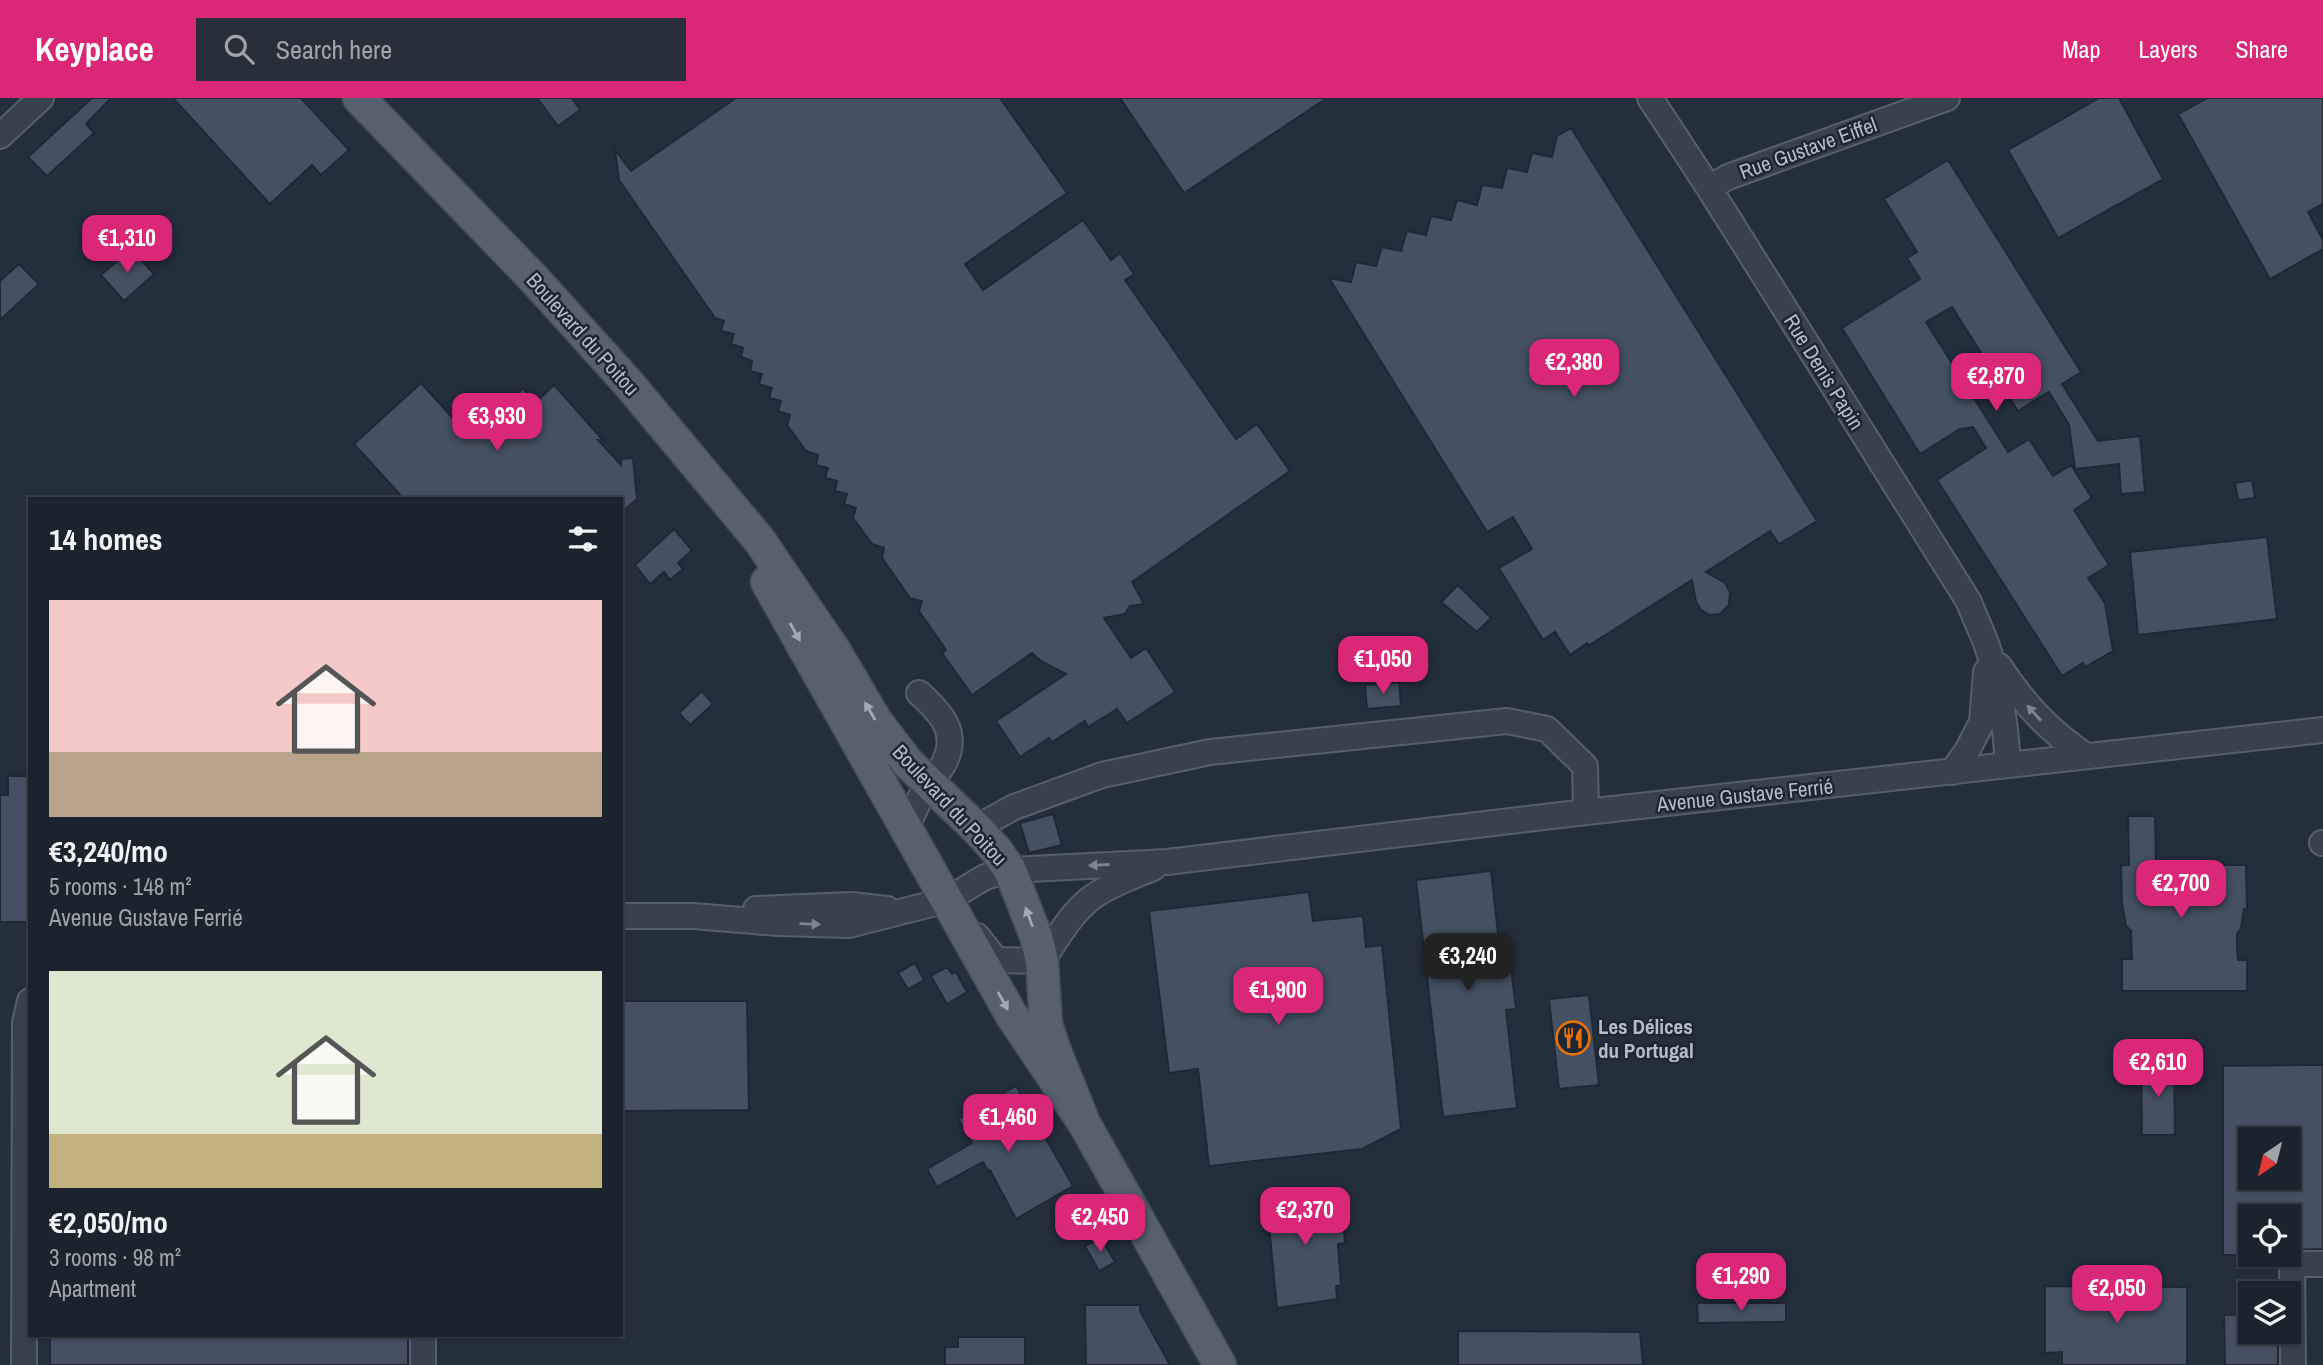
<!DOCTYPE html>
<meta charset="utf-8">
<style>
:root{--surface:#1b232e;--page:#282f3a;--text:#f1f3f6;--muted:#a0a4aa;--line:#39404a;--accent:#db2777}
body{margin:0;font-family:"Archivo Narrow",sans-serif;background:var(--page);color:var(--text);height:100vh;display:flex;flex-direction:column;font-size:26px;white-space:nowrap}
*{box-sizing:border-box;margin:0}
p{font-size:23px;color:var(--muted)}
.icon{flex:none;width:38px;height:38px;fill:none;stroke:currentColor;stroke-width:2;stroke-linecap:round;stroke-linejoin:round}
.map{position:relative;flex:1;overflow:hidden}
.panel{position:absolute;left:28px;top:399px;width:595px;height:840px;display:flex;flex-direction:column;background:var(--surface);border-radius:0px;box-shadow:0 2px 5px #0004,0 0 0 2px var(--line)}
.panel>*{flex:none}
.needle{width:46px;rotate:215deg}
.fabs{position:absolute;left:2238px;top:1029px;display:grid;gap:14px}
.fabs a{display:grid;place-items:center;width:63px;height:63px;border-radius:0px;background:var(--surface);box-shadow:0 2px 5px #0004,0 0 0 2px var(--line);font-size:35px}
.price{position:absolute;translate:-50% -60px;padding:0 16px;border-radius:14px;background:var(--accent);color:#fff;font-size:23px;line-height:46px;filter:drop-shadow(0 2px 4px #0008)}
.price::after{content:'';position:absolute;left:50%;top:42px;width:21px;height:16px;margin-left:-10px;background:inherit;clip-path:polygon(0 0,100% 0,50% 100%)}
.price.current{background:#222;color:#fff}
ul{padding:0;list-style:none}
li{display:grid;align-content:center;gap:14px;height:371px;padding:0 21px}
li span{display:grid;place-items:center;height:217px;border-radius:0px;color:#555}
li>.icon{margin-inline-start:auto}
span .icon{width:126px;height:126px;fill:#fffc;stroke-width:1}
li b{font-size:30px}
h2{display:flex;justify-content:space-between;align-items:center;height:84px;padding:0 21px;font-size:30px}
header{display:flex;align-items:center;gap:42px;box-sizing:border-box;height:98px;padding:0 35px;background:var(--accent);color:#fff}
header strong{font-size:33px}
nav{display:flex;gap:38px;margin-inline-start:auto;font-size:24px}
.search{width:490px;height:63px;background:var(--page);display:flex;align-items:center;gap:18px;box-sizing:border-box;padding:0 24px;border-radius:0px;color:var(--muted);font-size:26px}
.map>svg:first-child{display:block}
</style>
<header>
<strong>Keyplace</strong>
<div class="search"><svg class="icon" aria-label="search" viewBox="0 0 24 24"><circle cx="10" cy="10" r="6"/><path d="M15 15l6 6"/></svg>Search here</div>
<nav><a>Map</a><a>Layers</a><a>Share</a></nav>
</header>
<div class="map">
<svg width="2323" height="1267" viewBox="0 0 2323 1267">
<rect width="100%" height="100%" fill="#242f3e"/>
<path fill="#455162" stroke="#1f2835" stroke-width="2" fill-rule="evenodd" d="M92,0H111L86,26L94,35L47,78L28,59Z
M173,0H301L349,52L321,77L312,67L270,106Z
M537,0H572L580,12L558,28Z
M736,0H1000L1067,95L965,166L983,192L1083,122L1111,162L1120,155L1134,176L1125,182L1236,341L1257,326L1290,373L1132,484L1144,506L1130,508L1125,516L1104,520L1131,560L1146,550L1175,594L1127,625L1117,611L1088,629L1085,623L1052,644L1049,640L1020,659L996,623L1066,576L1041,563L1032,555L972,597L942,555L946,552L919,513L922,503L910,500L882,460L884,450L872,446L853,420L856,410L844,406L847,396L835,393L837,383L825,380L828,370L816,367L818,357L806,353L787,327L790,317L778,313L781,303L769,300L772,290L759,286L762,276L750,273L752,263L741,259L743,250L731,246L734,236L721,233L724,223L715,220L619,82L615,52L631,73Z
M1120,0H1327L1184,95Z
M2099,0H2119L2163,81L2058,140L2008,52Z
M2207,0H2323V106L2308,114L2323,142V151L2270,181L2178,16Z
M1571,30L1817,423L1779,446L1770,433L1706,474L1725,485L1730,494L1729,507L1720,516L1710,517L1701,512L1696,504L1692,482L1588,548L1587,545L1570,557L1555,534L1543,542L1499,470L1532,451L1513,419L1487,434L1329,180L1351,184L1356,164L1376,168L1382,149L1401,153L1407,133L1426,137L1431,118L1451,122L1457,102L1477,107L1482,87L1502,90L1507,70L1527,74L1532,55L1552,59L1557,38Z
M1948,62L2081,274L2062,286L2098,343L2140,338L2145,394L2121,396L2119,366L2075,371L2069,327L2049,294L2018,313L1952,209L1926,224L2008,354L2029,341L2053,378L2071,367L2092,400L2074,412L2109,467L2088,480L2105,505L2113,553L2085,569L2083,565L2062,578L1937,382L1986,350L1973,329L1960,331L1920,356L1842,230L1920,181L1907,160L1917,154L1884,101Z
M131,151L154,176L124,203L101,177Z
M19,166L39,186L0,222V183Z
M421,285L470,339L523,290L536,304L554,287L603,342H598L621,367V361L633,360L637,401L621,415V401H404L354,346Z
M2252,382L2255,400L2238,402L2235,385Z
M674,431L692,452L678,465L683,471L670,482L664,474L650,486L635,467Z
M2267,439L2277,521L2138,537L2130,454Z
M1458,487L1491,520L1477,534L1441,504Z
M1399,584L1401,608L1367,611L1365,587Z
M702,593L713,606L690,627L679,615Z
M8,678H30V824H0V697H8Z
M1053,716L1062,747L1029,755L1020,725Z
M2128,718H2155L2156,767H2246L2247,811H2244L2241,830L2237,836V847L2238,862H2247V893H2122V861H2132L2131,833L2126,828L2122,805L2121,767H2129Z
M1491,773L1501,862L1510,861L1516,911L1506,912L1517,1010L1443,1019L1416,782Z
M1309,794L1313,823L1363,818L1366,849L1382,847L1401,1031L1362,1051L1209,1068L1198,971L1169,975L1149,813Z
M915,865L924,882L908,891L898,875Z
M947,869L952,876L956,874L967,894L947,906L931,878Z
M1589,897L1599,987L1559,991L1549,901Z
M621,903H747L749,1012L621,1013Z
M2141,965H2174L2175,1037H2142Z
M2305,967H2323V1151L2289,1152V1118H2250V1157H2223V968ZM2250,1041H2289V1080H2250Z
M1016,988L1073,1088L1016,1121L990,1072L988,1073L983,1064L937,1089L927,1071L972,1045L958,1021Z
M1325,1091L1327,1111L1342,1109L1345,1145L1338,1146L1341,1187L1336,1188L1337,1201L1277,1210L1268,1117L1266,1118L1263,1098Z
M1101,1140L1115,1164L1099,1173L1085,1148Z
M2045,1188L2187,1189V1267H2062V1254L2045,1255Z
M1697,1205H1786V1224L1698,1225Z
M1085,1207H1140V1213L1170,1267H1086Z
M2250,1216V1234H2278V1267H2225L2224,1217Z
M1458,1233L1640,1234L1643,1267H1458Z
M50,1237H408V1267H50Z
M958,1239H1025V1267H945V1249H958Z"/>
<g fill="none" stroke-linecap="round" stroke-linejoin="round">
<defs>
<path id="minor" d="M1650,0L1709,90L1969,504C1975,521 1984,537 1989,554C2000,591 2006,629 2008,667
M0,38L41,0
M1709,90L1728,79L1947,0
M1999,568C2024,606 2048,632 2086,658
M1952,674L1967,653L1982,624L1986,574
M976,730L1014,709L1102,677L1210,654L1507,623L1547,631L1585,668L1586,714
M906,731C913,716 919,700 928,686C933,679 940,673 944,665C960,634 940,614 919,595
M2322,745H2323
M756,811L851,807L887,811
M621,818H693L778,825L849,827L947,802L985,779L1010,772L1167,764L1586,714L2323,632
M977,838L996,862L1042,863C1057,841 1072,813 1094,798C1111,786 1134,778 1153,770
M423,1237V1267
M24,1267L25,924L30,903
M2293,1267L2292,1166H2323"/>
<path id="major" d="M359,0L535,182L628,285L760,443L836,555L876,623L908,665L976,730L996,752L1010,772L1036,838L1042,863L1046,926L1055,953L1084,1025
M767,484L1012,918L1084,1025L1220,1267"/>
</defs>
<use href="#minor" stroke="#565f6c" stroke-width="28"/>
<use href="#major" stroke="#414a57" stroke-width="35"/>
<use href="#minor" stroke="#38414e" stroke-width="24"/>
<use href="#major" stroke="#56606e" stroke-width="32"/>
</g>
<defs><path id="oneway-solid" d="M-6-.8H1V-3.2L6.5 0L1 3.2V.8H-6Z" transform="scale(1.75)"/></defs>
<g fill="#a1aab7">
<use href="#oneway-solid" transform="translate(795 534) rotate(61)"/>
<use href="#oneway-solid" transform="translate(870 613) rotate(-120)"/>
<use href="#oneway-solid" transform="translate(1029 819) rotate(-110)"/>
<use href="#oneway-solid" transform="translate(1003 903) rotate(61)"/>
</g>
<g fill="#7c8592">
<use href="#oneway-solid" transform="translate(2034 615) rotate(-132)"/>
<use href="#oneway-solid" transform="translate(1099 767) rotate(177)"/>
<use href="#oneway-solid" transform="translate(810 826) rotate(2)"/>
</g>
<defs>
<symbol id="restaurant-ring" viewBox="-11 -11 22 22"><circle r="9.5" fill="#1d2633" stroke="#e8710a" stroke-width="1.5"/><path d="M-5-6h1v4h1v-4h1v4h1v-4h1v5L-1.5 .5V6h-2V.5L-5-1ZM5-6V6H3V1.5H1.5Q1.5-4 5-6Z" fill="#e8710a"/></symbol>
</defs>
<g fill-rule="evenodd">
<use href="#restaurant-ring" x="1554" y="921" width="38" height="38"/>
</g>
<g text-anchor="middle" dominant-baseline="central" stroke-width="5" stroke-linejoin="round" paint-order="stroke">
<g font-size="21" fill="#b4bcc9" stroke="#1d2633">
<text transform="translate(1808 50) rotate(-20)">Rue Gustave Eiffel</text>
<text transform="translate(583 236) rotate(48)">Boulevard du Poitou</text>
<text transform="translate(1824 274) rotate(58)">Rue Denis Papin</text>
<text transform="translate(1745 697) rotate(-6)">Avenue Gustave Ferrié</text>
<text transform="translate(950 707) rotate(47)">Boulevard du Poitou</text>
</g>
<g font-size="21" font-weight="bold" fill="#b4bcc9" stroke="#1d2633" text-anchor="start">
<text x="1598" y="928">Les Délices<tspan x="1598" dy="24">du Portugal</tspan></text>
</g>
</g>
</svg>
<div class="fabs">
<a><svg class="needle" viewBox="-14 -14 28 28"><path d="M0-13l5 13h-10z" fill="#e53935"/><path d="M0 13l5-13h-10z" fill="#a0a4aa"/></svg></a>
<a><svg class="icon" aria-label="locate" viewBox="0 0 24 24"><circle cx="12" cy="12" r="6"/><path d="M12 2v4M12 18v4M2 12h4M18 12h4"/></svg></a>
<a><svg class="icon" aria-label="layers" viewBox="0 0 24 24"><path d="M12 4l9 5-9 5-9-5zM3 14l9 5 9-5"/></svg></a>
</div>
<b class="price" style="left:127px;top:177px">€1,310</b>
<b class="price" style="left:1574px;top:301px">€2,380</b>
<b class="price" style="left:1996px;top:315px">€2,870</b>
<b class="price" style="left:497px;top:355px">€3,930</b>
<b class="price" style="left:1383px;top:598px">€1,050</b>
<b class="price" style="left:2181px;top:822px">€2,700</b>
<b class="price current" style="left:1468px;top:895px">€3,240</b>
<b class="price" style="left:1278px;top:929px">€1,900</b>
<b class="price" style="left:2158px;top:1001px">€2,610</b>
<b class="price" style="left:1008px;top:1056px">€1,460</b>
<b class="price" style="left:1305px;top:1149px">€2,370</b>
<b class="price" style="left:1100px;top:1156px">€2,450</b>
<b class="price" style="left:1741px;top:1215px">€1,290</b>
<b class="price" style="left:2117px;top:1227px">€2,050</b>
<section class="panel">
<h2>14 homes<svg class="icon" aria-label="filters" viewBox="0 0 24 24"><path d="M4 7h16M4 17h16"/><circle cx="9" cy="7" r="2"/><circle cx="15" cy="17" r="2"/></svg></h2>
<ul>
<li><span style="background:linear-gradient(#f6c9c9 70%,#b9a48a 0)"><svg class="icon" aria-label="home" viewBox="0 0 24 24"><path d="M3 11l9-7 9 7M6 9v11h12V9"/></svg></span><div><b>€3,240/mo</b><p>5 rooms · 148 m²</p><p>Avenue Gustave Ferrié</p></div></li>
<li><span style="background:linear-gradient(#dfe7d0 75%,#c2b280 0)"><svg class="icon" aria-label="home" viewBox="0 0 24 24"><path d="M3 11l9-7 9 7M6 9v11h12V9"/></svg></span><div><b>€2,050/mo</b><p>3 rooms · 98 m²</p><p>Apartment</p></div></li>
</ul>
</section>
</div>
